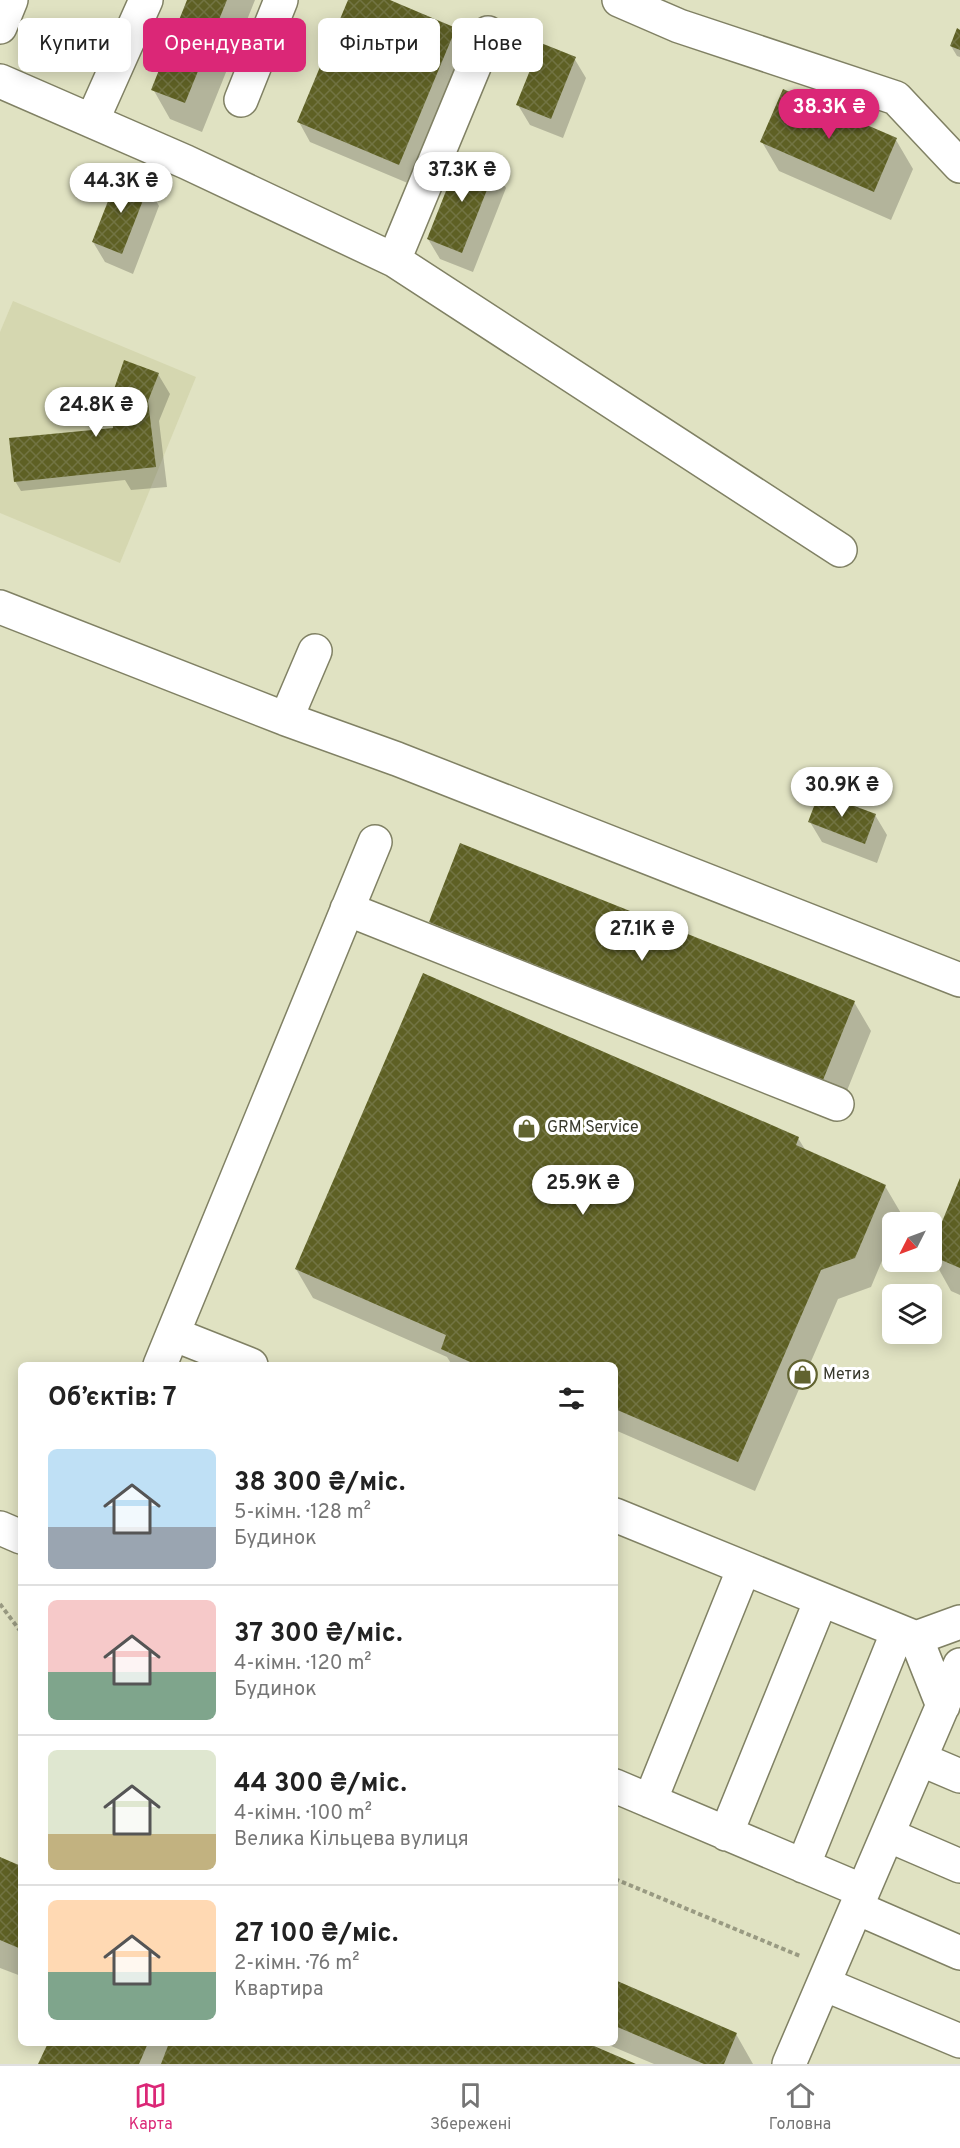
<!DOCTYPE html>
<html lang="uk">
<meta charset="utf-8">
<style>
:root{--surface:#fff;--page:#f2f2f2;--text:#222;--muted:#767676;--line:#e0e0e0;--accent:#db2777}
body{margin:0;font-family:Overpass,sans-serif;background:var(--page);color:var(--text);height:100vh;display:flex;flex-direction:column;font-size:22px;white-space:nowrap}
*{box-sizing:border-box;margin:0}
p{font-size:20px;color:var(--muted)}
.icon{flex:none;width:33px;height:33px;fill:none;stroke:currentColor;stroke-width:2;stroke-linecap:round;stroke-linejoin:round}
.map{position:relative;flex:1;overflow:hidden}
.sheet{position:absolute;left:18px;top:1362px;width:600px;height:684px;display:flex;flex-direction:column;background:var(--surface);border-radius:9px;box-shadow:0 3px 15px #0003}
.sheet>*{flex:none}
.top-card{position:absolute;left:18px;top:18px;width:600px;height:54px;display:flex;gap:12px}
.needle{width:39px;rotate:228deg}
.tools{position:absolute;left:882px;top:1212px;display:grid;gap:12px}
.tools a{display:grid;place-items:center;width:60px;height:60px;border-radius:9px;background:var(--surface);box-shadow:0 3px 15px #0003;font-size:30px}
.price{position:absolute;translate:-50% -51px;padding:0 14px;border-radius:21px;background:#fff;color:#222;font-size:20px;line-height:39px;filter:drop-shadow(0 2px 3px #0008)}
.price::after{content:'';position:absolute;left:50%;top:36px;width:18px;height:14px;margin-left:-9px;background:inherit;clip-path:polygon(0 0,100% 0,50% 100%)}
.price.on{background:var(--accent);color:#fff}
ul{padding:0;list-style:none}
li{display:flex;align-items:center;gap:18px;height:150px;padding:0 30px}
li+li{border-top:2px solid var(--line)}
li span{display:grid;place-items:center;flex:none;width:168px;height:120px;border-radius:9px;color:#555}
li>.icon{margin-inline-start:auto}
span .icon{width:72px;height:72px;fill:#fffc;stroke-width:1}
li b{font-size:26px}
h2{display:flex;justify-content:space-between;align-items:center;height:72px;padding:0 30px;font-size:26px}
.pill{padding:0 21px;border-radius:9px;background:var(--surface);box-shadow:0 3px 15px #0003;font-size:21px;line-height:54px}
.pill.on{background:var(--accent);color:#fff}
.dock{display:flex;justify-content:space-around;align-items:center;height:84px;border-top:2px solid var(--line);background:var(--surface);font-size:16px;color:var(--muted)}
.dock a{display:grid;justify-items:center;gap:3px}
.dock .on{color:var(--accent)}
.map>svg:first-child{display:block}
</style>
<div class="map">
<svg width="960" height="2064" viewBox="0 0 960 2064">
<defs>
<pattern id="building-cross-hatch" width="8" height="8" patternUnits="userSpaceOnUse" patternTransform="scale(1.5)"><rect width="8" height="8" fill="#5e6024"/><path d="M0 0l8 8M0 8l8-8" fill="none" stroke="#727443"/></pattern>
</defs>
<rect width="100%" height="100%" fill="#e0e2c2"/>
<path fill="#d5d7b0" d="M13,301L196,377L120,563L0,513V332Z"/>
<path fill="#0003" d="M189,0H255L202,132L170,119L153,89Z
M350,0H386L455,29L467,49L410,184L310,142L299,122Z
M960,31V57L957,56L951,46Z
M574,58L586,78L563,138L530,125L518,105Z
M896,140L913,169L891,220L779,171L762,142Z
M495,168L506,188L473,272L440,259L428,239Z
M148,186L159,206L133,274L105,262L93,242Z
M158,374L170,394L159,421L167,487L131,490L125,480L21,491L15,481L116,437Z
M875,815L887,835L877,863L822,842L810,822Z
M430,922L854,1002L871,1031L840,1108L447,951Z
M798,1138L806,1151L885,1186L902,1215L899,1222H892V1237L871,1287L838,1299L755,1491L615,1430V1365H452L447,1357L313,1298L296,1269Z
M960,1182V1295L951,1291L932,1257V1250Z
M0,1859L21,1867V1976L0,1968Z
M615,1982L736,2034L753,2064H654L604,2043H615Z
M49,2043H583L632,2064H40Z"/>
<path fill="url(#building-cross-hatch)" d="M187,0H227L185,103L151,90Z
M348,0H390L456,28L399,165L297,122Z
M957,28L960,30V50L950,46Z
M541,43L576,57L551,119L516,105Z
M783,89L897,138L874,192L760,142Z
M461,153L496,167L462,253L427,239Z
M119,173L149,185L122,254L92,242Z
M124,360L159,373L148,401L156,467L14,482L9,438L113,428L111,398Z
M819,793L876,814L865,844L808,822Z
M460,843L855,1001L823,1080L429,922Z
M423,973L799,1137L796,1145L886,1185L855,1258L821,1270L738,1462L615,1409V1365H477L441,1349L446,1335L295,1269Z
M960,1178V1268L932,1256V1246Z
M0,1857L21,1866V1949L0,1940Z
M615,1980L737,2033L724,2064H704L615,2026Z
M48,2043H148L139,2064H38Z
M169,2043H587L636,2064H161Z"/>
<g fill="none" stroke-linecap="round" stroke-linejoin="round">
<defs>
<path id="minor" d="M619,0L679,26L896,98L960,166
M0,81L186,162L394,260L840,550
M241,100L281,0
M92,121L146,0
M394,260L488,33
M0,607L286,719L397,759L960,980
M286,719L315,651
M347,909L837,1104
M173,1334L251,1365
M160,1365L375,842
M615,1515L916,1638L960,1622
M0,1528L21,1537
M916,1638L943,1706
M920,1759L960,1776
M615,1786L863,1891
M650,1801L744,1568
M726,1834L821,1600
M888,1835L960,1866
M803,1866L898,1631
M857,1908L960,1953
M824,1984L960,2041
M789,2064L960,1665"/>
<path id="highway" d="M0,27L11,0"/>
</defs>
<use href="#minor" stroke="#808164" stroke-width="36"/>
<use href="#highway" stroke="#808164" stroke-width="36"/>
<path stroke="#999a82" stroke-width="4" stroke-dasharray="4.5 3" stroke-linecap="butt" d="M0,1604L21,1632
M615,1879L800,1956"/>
<use href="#minor" stroke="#fff" stroke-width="33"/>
<use href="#highway" stroke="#fff" stroke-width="33"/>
</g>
<defs>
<symbol id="shop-ring" viewBox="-11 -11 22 22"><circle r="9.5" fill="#fff" stroke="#616330" stroke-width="1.5"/><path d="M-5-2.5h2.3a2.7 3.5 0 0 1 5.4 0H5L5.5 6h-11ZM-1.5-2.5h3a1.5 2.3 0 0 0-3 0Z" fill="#616330"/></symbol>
</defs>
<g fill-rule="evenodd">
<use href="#shop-ring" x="510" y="1112" width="33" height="33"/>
<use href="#shop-ring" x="786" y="1358" width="33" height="33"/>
</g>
<g text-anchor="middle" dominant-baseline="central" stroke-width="6" stroke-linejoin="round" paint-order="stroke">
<g font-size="16" fill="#37382b" stroke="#fff" text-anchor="start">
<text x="547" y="1128">GRM Service</text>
<text x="823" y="1375">Метиз</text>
</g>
</g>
</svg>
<div class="tools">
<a><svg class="needle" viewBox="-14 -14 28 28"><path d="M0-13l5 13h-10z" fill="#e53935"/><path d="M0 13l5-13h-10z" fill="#767676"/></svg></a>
<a><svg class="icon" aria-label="layers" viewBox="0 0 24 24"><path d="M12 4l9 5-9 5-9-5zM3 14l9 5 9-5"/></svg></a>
</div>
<b class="price on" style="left:829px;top:140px">38.3K ₴</b>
<b class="price" style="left:462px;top:203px">37.3K ₴</b>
<b class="price" style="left:121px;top:214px">44.3K ₴</b>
<b class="price" style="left:96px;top:438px">24.8K ₴</b>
<b class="price" style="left:842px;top:818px">30.9K ₴</b>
<b class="price" style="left:642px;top:962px">27.1K ₴</b>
<b class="price" style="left:583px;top:1216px">25.9K ₴</b>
<div class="top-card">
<a class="pill">Купити</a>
<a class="pill on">Орендувати</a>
<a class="pill">Фільтри</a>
<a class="pill">Нове</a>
</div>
<section class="sheet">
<h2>Об’єктів: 7<svg class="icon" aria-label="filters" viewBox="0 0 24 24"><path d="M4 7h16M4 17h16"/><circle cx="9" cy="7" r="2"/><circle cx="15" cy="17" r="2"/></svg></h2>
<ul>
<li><span style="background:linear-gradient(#bfe0f5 65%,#9aa5b1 0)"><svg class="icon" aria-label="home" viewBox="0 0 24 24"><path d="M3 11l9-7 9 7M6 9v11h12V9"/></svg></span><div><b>38 300 ₴/міс.</b><p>5-кімн. · 128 m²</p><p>Будинок</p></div></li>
<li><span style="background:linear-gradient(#f6c9c9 60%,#7fa58c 0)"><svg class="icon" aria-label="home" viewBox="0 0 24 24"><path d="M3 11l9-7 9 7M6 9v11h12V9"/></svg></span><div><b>37 300 ₴/міс.</b><p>4-кімн. · 120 m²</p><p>Будинок</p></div></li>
<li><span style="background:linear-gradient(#dfe7d0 70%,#c2b280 0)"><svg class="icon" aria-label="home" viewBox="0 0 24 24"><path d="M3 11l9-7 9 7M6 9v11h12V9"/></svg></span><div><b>44 300 ₴/міс.</b><p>4-кімн. · 100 m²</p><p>Велика Кільцева вулиця</p></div></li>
<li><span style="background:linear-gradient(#ffd9b3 60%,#7fa58c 0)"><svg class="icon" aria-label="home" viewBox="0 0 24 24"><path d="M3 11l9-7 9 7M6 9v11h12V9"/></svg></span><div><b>27 100 ₴/міс.</b><p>2-кімн. · 76 m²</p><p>Квартира</p></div></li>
</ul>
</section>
</div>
<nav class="dock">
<a class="on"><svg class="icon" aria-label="map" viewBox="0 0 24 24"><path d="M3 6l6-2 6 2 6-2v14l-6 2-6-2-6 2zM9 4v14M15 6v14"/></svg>Карта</a>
<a><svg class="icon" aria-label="saved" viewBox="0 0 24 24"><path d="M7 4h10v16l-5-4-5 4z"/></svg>Збережені</a>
<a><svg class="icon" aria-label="home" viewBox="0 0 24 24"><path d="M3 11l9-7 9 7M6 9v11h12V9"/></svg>Головна</a>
</nav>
